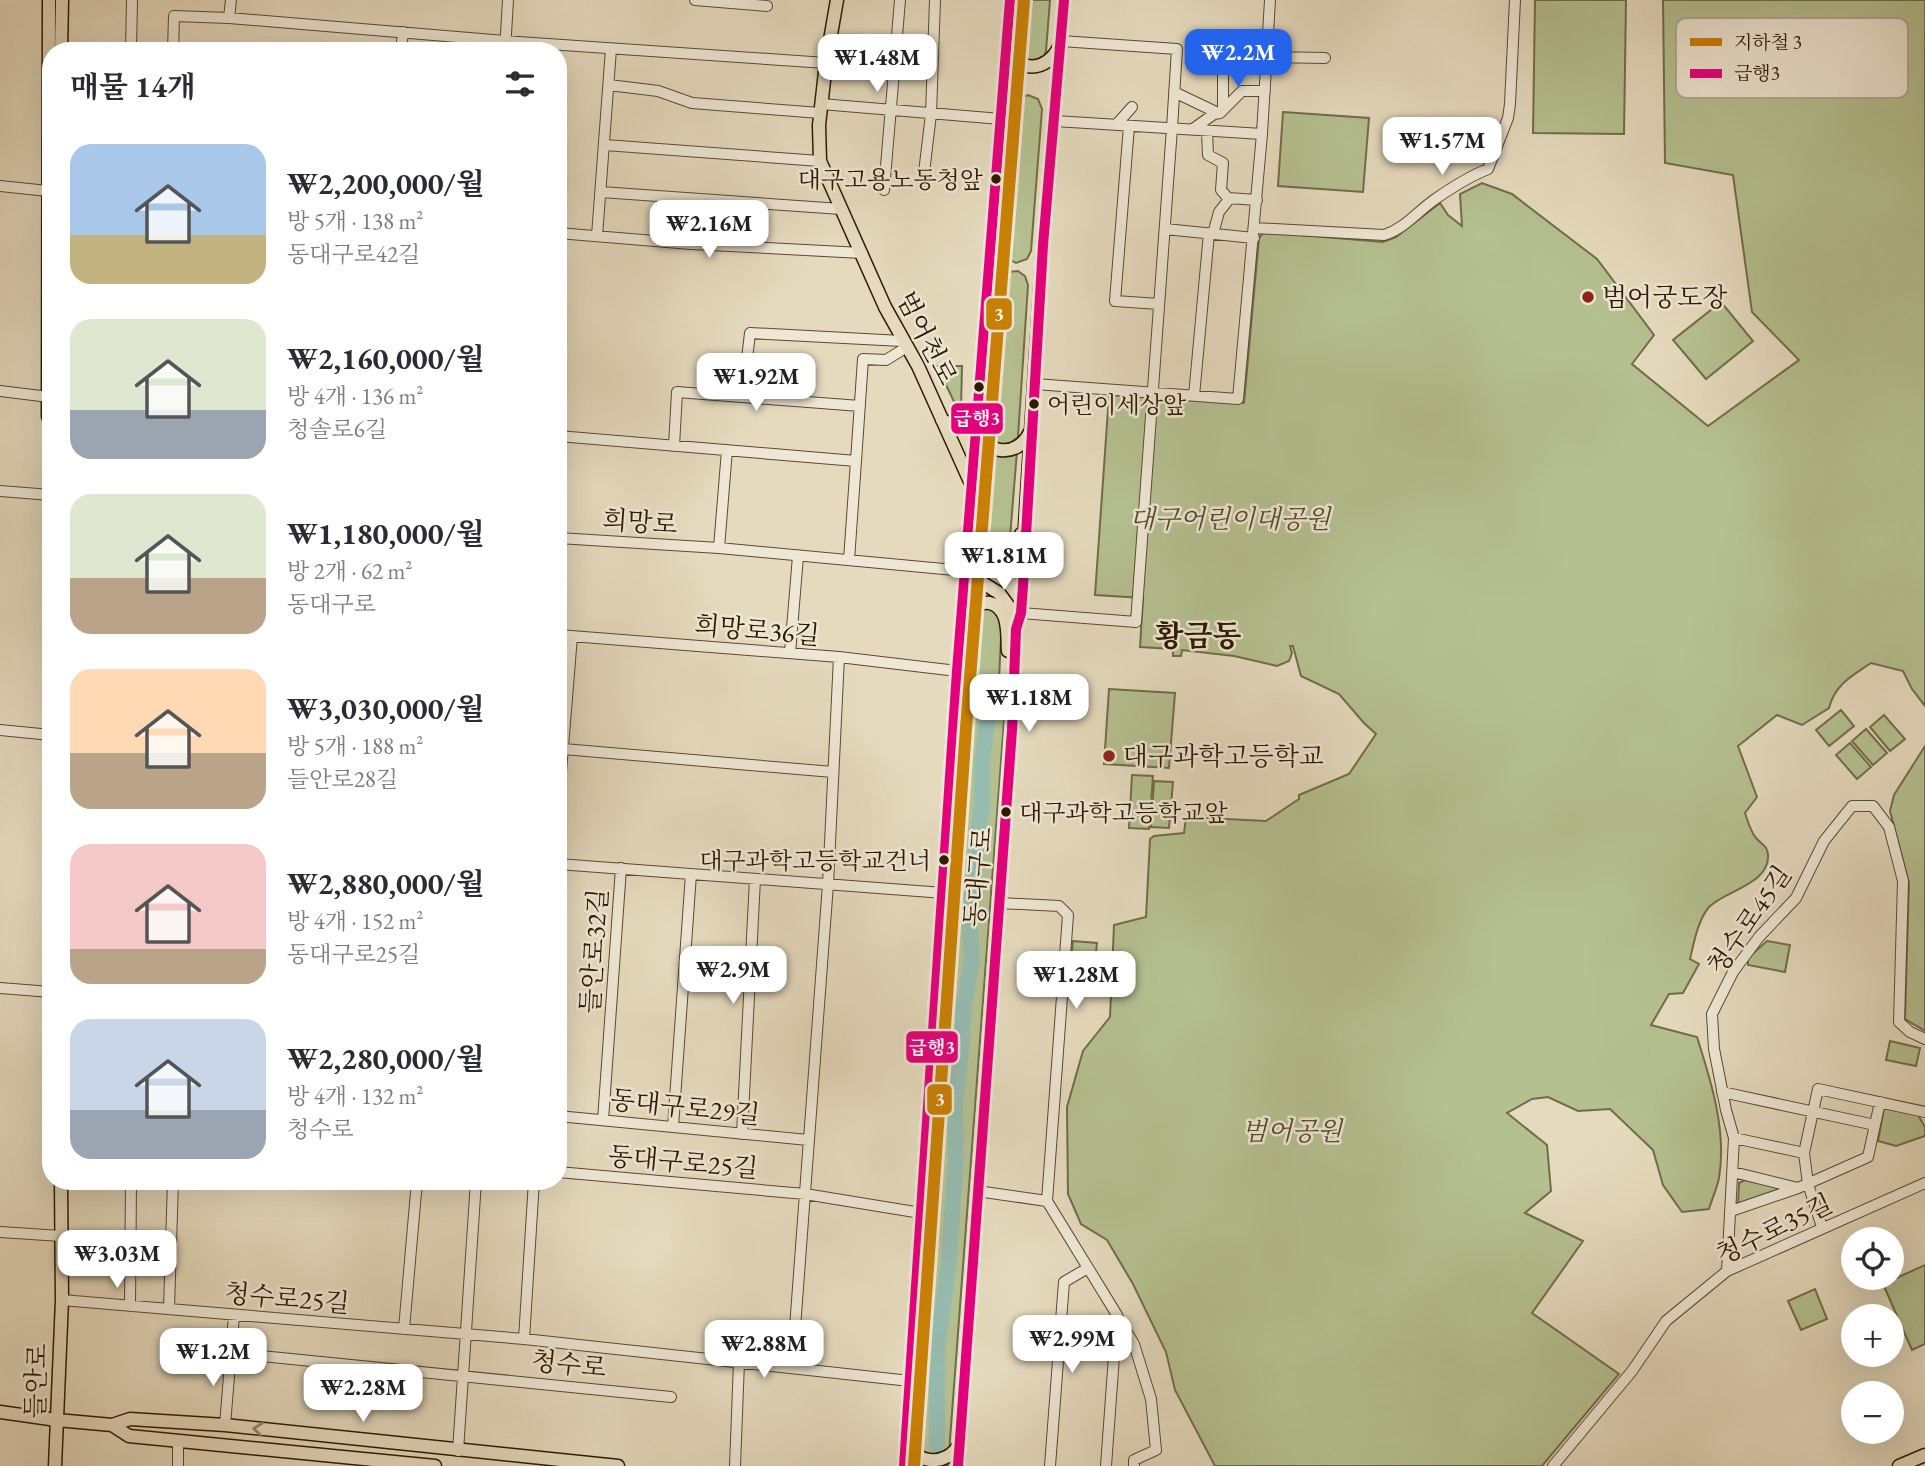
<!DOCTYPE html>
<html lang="ko">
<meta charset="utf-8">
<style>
:root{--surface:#fff;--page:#f2f2f3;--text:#2b2b33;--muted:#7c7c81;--accent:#2563eb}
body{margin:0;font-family:"EB Garamond","Noto Serif KR",serif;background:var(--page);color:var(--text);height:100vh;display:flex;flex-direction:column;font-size:26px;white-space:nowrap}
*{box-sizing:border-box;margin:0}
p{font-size:23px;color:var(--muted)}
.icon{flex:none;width:38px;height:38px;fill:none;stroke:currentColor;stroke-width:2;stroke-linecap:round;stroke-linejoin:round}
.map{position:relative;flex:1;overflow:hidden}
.panel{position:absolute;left:42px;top:42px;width:525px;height:1148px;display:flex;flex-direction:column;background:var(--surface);border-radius:28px;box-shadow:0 7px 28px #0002}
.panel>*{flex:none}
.tools{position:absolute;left:1841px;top:1227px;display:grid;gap:14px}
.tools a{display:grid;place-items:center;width:63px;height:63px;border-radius:50%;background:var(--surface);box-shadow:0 7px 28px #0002;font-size:35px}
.price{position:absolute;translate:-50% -60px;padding:0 16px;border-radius:14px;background:#fff;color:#222;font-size:23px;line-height:46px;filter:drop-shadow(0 2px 4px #0008)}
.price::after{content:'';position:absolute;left:50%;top:42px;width:21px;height:16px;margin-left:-10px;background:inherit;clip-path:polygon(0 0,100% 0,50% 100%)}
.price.current{background:var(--accent);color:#fff}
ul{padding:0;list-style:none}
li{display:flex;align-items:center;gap:21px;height:175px;padding:0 28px}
li span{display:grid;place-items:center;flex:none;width:196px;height:140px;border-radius:21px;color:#555}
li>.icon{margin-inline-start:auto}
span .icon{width:84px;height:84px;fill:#fffc;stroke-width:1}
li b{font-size:30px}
h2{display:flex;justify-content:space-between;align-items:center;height:84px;padding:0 28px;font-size:30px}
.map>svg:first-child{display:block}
</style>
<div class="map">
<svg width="1925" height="1466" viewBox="0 0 1925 1466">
<rect width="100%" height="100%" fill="#e5dabe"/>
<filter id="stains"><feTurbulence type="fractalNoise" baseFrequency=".00286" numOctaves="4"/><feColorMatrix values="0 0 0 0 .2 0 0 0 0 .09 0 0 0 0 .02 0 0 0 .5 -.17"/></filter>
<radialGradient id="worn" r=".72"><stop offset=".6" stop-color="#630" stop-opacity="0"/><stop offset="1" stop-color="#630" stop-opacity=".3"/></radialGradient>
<path fill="#b5c091" stroke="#726c48" stroke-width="2" d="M1019,0H1050L1046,51L1044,56L1030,63L1017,53L1016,49Z
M1535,0H1626L1624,134L1533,133Z
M1663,0H1925V706L1912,689L1903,671L1871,663C1852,676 1835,684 1829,708L1802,725L1777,715L1738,746L1757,797L1745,813C1748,821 1750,831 1756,838C1761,844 1768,846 1768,855C1770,884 1724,891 1709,907C1698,920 1694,942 1690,959L1699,964L1683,993L1669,994L1651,1025L1697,1037C1711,1081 1727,1131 1719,1178C1717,1188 1712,1199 1709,1209L1682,1212L1663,1185L1653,1150L1610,1109L1578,1111L1548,1097L1532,1099L1507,1113L1547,1145L1551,1191L1525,1213L1583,1241L1532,1313L1619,1374L1542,1466H1215L1175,1390L1166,1352L1133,1284L1107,1240L1081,1224L1068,1194L1067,1107L1083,1051L1110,1017L1114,925L1146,917L1150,839L1154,836L1184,833L1186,817L1266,821L1299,799V795L1349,774L1376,734L1364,723L1339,694L1301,676L1293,646H1290L1292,653L1289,661L1277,666L1234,656L1182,650L1181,656H1173V649L1140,647L1143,598L1095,595L1109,395L1244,403L1259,238L1264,232L1383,242L1396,237L1440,203L1448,215L1462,226L1460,194L1482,183L1512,194L1597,259L1654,335L1632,364L1708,426L1799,360L1752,312L1733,175L1665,163Z
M1028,95L1038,99L1042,109L1031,251L1027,259L1016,263L1007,258L1003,250L1012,110L1016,100Z
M1283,112L1369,118L1363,192L1278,186Z
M1018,271L1025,276L1028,285L1018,437L1005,447L993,441L990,432L1001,282L1008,272Z
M1721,302L1753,341L1706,379L1673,340Z
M937,366H962L961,410L957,408Z
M986,447C995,457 1005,461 1017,451L1009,550C1001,559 994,564 981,558L974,547Z
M986,605L1002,618L999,679L966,678L969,617Z
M1109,689L1175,693L1169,768L1104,764Z
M966,691L1006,695L948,1466H917Z
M1841,710L1854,726L1829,746L1816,730Z
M1884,715L1905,739L1890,751L1870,727Z
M1866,729L1887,753L1873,765L1852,741Z
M1850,743L1871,767L1857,779L1836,755Z
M1925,746V1031L1905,1019L1909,883L1890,811L1894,795Z
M1132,775L1153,776L1149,829L1129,828Z
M1154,781L1173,782L1169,828L1151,827Z
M1073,941L1097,943L1094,972L1070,970Z
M1767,941L1790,945L1785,972L1748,965V958Z
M1890,1041L1920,1048L1916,1066L1886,1060Z
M1884,1108L1918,1115L1925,1127V1136L1896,1146L1878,1141Z
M1745,1180L1790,1189L1738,1206L1739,1183Z
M1925,1265V1344L1912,1350L1883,1284Z
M1815,1289L1827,1319L1801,1330L1788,1301Z"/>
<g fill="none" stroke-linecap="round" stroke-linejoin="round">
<path stroke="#96bbaf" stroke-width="16" d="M937,1450V1350L948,1270L956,1160L955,1102L961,1050L964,1005L972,960L970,928L976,851L982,807V765L990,695"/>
<defs>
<path id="minor" d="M695,0L767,6
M229,18L231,0
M131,51L132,0
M173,51L174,16L229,18L505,41L826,63
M401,51L403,32
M450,51L451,37
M505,51L508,0
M1267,57L1325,58
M609,85L658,91L692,103L820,113
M1174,92L1218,113
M821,104L1001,119
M1223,110V67
M1055,121L1262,134
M1116,125L1132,107
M1129,126L1115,301L1159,304
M1193,129L1214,114L1220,113L1242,91H1265
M1207,131L1208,155L1223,163L1221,190L1228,198L1257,200
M605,145L820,161
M923,181L931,114L935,0
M0,186L48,191
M884,190L900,0
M601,192L841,209
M1254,228L1384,235C1404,229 1417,212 1434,200C1451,188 1468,177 1488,169L1508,118L1510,104L1515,0
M1165,229L1254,238
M558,233L691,244L862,253
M1213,234L1219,212L1230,198
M597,236L611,49
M745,376L750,333L902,341
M1035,384L1238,399L1262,134L1270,0
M0,391L49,397
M1194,396L1209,233
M558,436L856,461L863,359L886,360L907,347
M674,446L677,392L860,406
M0,491L51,495
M558,538L719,548L965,571
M719,548L727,450
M849,560L856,461
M1021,613L1136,622L1172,128L1177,49L1061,41
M558,635L839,657L957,671
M790,653L798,556
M0,730L51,735
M563,749L833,772
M558,809L572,636
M558,864L944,893
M999,903L1059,906L1068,915L1047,1201
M0,988L51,992
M1722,1092L1875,1125
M558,1116L808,1140
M603,1120L621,868
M673,1127L691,874
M742,1134L755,879
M1734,1138L1804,1153
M558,1172L805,1194L921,1213
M1733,1172L1798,1188
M977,1191L1047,1201L1117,1315L1106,1466
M1731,1211L1798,1188L1868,1157L1880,1102
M1822,1227L1808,1184L1804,1153L1818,1089L1925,1112
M0,1232L61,1236
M1727,1271L1734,1138L1726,1110L1714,1049L1712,1014L1733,972L1759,937L1796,898L1824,841L1852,806H1873L1889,827L1903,881L1899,1022L1910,1032L1925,1039
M62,1300L524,1339L910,1381
M130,1306L131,1181
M169,1309L173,1181
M1117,1316L1134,1344L1151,1399L1156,1450L1134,1460V1466
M404,1329L417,1181
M524,1339L534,1181
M231,1353L671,1397
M792,1368L828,884L839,657
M225,1425L234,1315
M458,1451L476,1181
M178,1466V1440
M735,1466L739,1362
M1050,1466L1064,1282L1088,1268
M1553,1466L1632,1371L1666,1321L1727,1271L1925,1183"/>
<path id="major" d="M49,0L48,416L51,424
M837,0L826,63L819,125L820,161L885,307L918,366L972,486
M1008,47C1017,74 1047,72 1059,47
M61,51L62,0
M942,420C956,427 964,431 978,421
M977,428C985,456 1018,458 1030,432
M965,571C1000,574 1009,566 1021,534
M968,574L999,593L1010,608L1016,628
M965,622C970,605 990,594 1002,612C1009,622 1007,640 1008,651
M0,1412L57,1420L112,1425L130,1419L225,1425L618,1466
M112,1425L129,1436L435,1466
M908,1440C915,1466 947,1466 959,1445
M55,1466L62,1300L61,1181
M904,1466L957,671L1010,0
M958,1466L1012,730L1016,629L1021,613L1023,586L1025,525L1043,245L1064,0
M1899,1466L1925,1455"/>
</defs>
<use href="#minor" stroke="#5c4930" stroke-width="12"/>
<use href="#major" stroke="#2e1900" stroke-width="15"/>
<use href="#minor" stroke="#eee7d5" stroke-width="10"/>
<use href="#major" stroke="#e5dabe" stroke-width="12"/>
<defs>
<path id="rail" d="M918,1466L980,592L1009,265L1028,0"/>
</defs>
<use href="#rail" stroke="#2e1900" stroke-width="5"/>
<use href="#rail" stroke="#eee7d5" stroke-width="2.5" stroke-dasharray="8" stroke-linecap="butt"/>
<defs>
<path id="bus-1" d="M904,1466L957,671L1010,0
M958,1466L1012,730L1016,629L1021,613L1023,586L1043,245L1064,0"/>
</defs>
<use href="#bus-1" stroke="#eee7d5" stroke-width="16"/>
<use href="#bus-1" stroke="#e5007d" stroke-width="10"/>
<defs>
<path id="metro-1" d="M914,1466L966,728L1024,0"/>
</defs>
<use href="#metro-1" stroke="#eee7d5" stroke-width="18"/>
<use href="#metro-1" stroke="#c98006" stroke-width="12"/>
</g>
<defs><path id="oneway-chevron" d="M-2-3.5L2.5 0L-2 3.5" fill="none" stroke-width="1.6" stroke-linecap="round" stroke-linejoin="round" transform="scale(1.75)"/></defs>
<use stroke="#938368" href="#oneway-chevron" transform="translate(258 1429) rotate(-174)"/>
<g fill="#2e1900" stroke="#eee7d5" stroke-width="2.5">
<circle cx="996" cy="179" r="6"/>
<circle cx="979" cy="387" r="6"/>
<circle cx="1034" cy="404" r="6"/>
<circle cx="1006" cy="812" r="6"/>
<circle cx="944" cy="860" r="6"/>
</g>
<g fill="#8f2418" stroke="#eee7d5" stroke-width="2.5">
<circle cx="1588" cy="297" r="7"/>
<circle cx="1109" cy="756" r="7"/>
</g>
<g text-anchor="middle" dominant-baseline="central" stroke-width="5" stroke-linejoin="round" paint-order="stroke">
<g font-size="24" fill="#2e1900" stroke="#eee7d5" text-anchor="end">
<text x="983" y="179">대구고용노동청앞</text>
<text x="1047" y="404" text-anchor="start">어린이세상앞</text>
<text x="1019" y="812" text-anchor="start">대구과학고등학교앞</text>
<text x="931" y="860">대구과학고등학교건너</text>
</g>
<g font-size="26" fill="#2e1900" stroke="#eee7d5" text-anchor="start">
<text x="1602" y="297">범어궁도장</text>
<text x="1123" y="756">대구과학고등학교</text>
</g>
<g font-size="26" fill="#2e1900" stroke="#eee7d5">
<text transform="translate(927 338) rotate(63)">범어천로</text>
<text transform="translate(640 522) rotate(4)">희망로</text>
<text transform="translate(757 630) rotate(5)">희망로36길</text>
<text transform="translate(978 877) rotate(-85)">동대구로</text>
<text transform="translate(1749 920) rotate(-55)">청수로45길</text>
<text transform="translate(594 951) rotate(-86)">들안로32길</text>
<text transform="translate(685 1107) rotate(6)">동대구로29길</text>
<text transform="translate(683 1162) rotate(5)">동대구로25길</text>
<text transform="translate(1774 1229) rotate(-26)">청수로35길</text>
<text transform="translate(287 1298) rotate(5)">청수로25길</text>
<text transform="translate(569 1364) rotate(6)">청수로</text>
<text transform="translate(36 1381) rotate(-88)">들안로</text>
</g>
<g font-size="26" font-style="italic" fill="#564b2c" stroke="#eee7d5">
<text x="1230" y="519">대구어린이대공원</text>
<text x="1292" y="1131">범어공원</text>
</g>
<g font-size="30" font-weight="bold" fill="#2e1900" stroke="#eee7d5">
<text x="1198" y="635">황금동</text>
</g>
</g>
<rect x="1676" y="18" width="232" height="80" rx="10" fill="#eee7d5" stroke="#b4a995" stroke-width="2"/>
<rect x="1690" y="38" width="32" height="8" fill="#c98006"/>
<rect x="1690" y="69" width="32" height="9" fill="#e5007d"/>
<g font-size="19" fill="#2e1900">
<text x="1734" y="49">지하철 3</text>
<text x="1734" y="80">급행3</text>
</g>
<g stroke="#eee7d5" stroke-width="2.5">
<rect x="985" y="297" width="28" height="34" rx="7" fill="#c98006"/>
<rect x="950" y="402" width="54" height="33" rx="7" fill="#e5007d"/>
<rect x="905" y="1030" width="54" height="34" rx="7" fill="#e5007d"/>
<rect x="926" y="1083" width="27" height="33" rx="7" fill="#c98006"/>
</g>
<g font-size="19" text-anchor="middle" font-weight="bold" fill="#fff">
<text x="999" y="321">3</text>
<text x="977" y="425">급행3</text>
<text x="932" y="1054">급행3</text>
<text x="940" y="1106">3</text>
</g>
<rect width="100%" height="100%" filter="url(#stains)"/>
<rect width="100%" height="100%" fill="url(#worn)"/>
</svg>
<div class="tools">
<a><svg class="icon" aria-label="locate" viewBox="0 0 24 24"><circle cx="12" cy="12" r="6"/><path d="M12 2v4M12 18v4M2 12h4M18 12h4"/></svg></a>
<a>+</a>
<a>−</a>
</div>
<b class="price current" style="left:1238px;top:89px">₩2.2M</b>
<b class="price" style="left:877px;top:94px">₩1.48M</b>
<b class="price" style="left:1442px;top:177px">₩1.57M</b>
<b class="price" style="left:709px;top:260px">₩2.16M</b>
<b class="price" style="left:756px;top:413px">₩1.92M</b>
<b class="price" style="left:1004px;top:592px">₩1.81M</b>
<b class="price" style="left:1029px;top:734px">₩1.18M</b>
<b class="price" style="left:733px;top:1006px">₩2.9M</b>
<b class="price" style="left:1076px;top:1011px">₩1.28M</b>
<b class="price" style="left:117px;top:1290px">₩3.03M</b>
<b class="price" style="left:1072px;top:1375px">₩2.99M</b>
<b class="price" style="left:764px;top:1380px">₩2.88M</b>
<b class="price" style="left:213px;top:1388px">₩1.2M</b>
<b class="price" style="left:363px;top:1424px">₩2.28M</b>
<section class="panel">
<h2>매물 14개<svg class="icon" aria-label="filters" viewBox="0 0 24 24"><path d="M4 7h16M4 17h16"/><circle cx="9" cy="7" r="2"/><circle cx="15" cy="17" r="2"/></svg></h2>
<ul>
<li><span style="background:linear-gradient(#a9c7e8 65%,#c2b280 0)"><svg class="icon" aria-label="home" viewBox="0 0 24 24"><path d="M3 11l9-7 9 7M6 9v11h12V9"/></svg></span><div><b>₩2,200,000/월</b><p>방 5개 · 138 m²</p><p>동대구로42길</p></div></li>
<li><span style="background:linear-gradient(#dfe7d0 65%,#9aa5b1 0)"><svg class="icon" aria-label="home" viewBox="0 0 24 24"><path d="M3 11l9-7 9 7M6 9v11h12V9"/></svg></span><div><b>₩2,160,000/월</b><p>방 4개 · 136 m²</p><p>청솔로6길</p></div></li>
<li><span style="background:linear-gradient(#dfe7d0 60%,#b9a48a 0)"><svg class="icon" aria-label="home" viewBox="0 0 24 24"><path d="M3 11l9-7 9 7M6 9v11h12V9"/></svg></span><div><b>₩1,180,000/월</b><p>방 2개 · 62 m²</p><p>동대구로</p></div></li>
<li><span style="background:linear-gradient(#ffd9b3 60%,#b9a48a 0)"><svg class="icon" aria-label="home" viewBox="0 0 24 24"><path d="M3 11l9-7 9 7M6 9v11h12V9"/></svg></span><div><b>₩3,030,000/월</b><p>방 5개 · 188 m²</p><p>들안로28길</p></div></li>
<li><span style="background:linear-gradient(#f6c9c9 75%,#b9a48a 0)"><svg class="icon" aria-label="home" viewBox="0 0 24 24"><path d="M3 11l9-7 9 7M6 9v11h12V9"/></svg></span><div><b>₩2,880,000/월</b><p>방 4개 · 152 m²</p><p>동대구로25길</p></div></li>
<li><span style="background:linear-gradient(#c9d6e8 65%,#9aa5b1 0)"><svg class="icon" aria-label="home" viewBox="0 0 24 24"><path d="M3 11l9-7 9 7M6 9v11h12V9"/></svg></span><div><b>₩2,280,000/월</b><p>방 4개 · 132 m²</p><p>청수로</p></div></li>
</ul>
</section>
</div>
